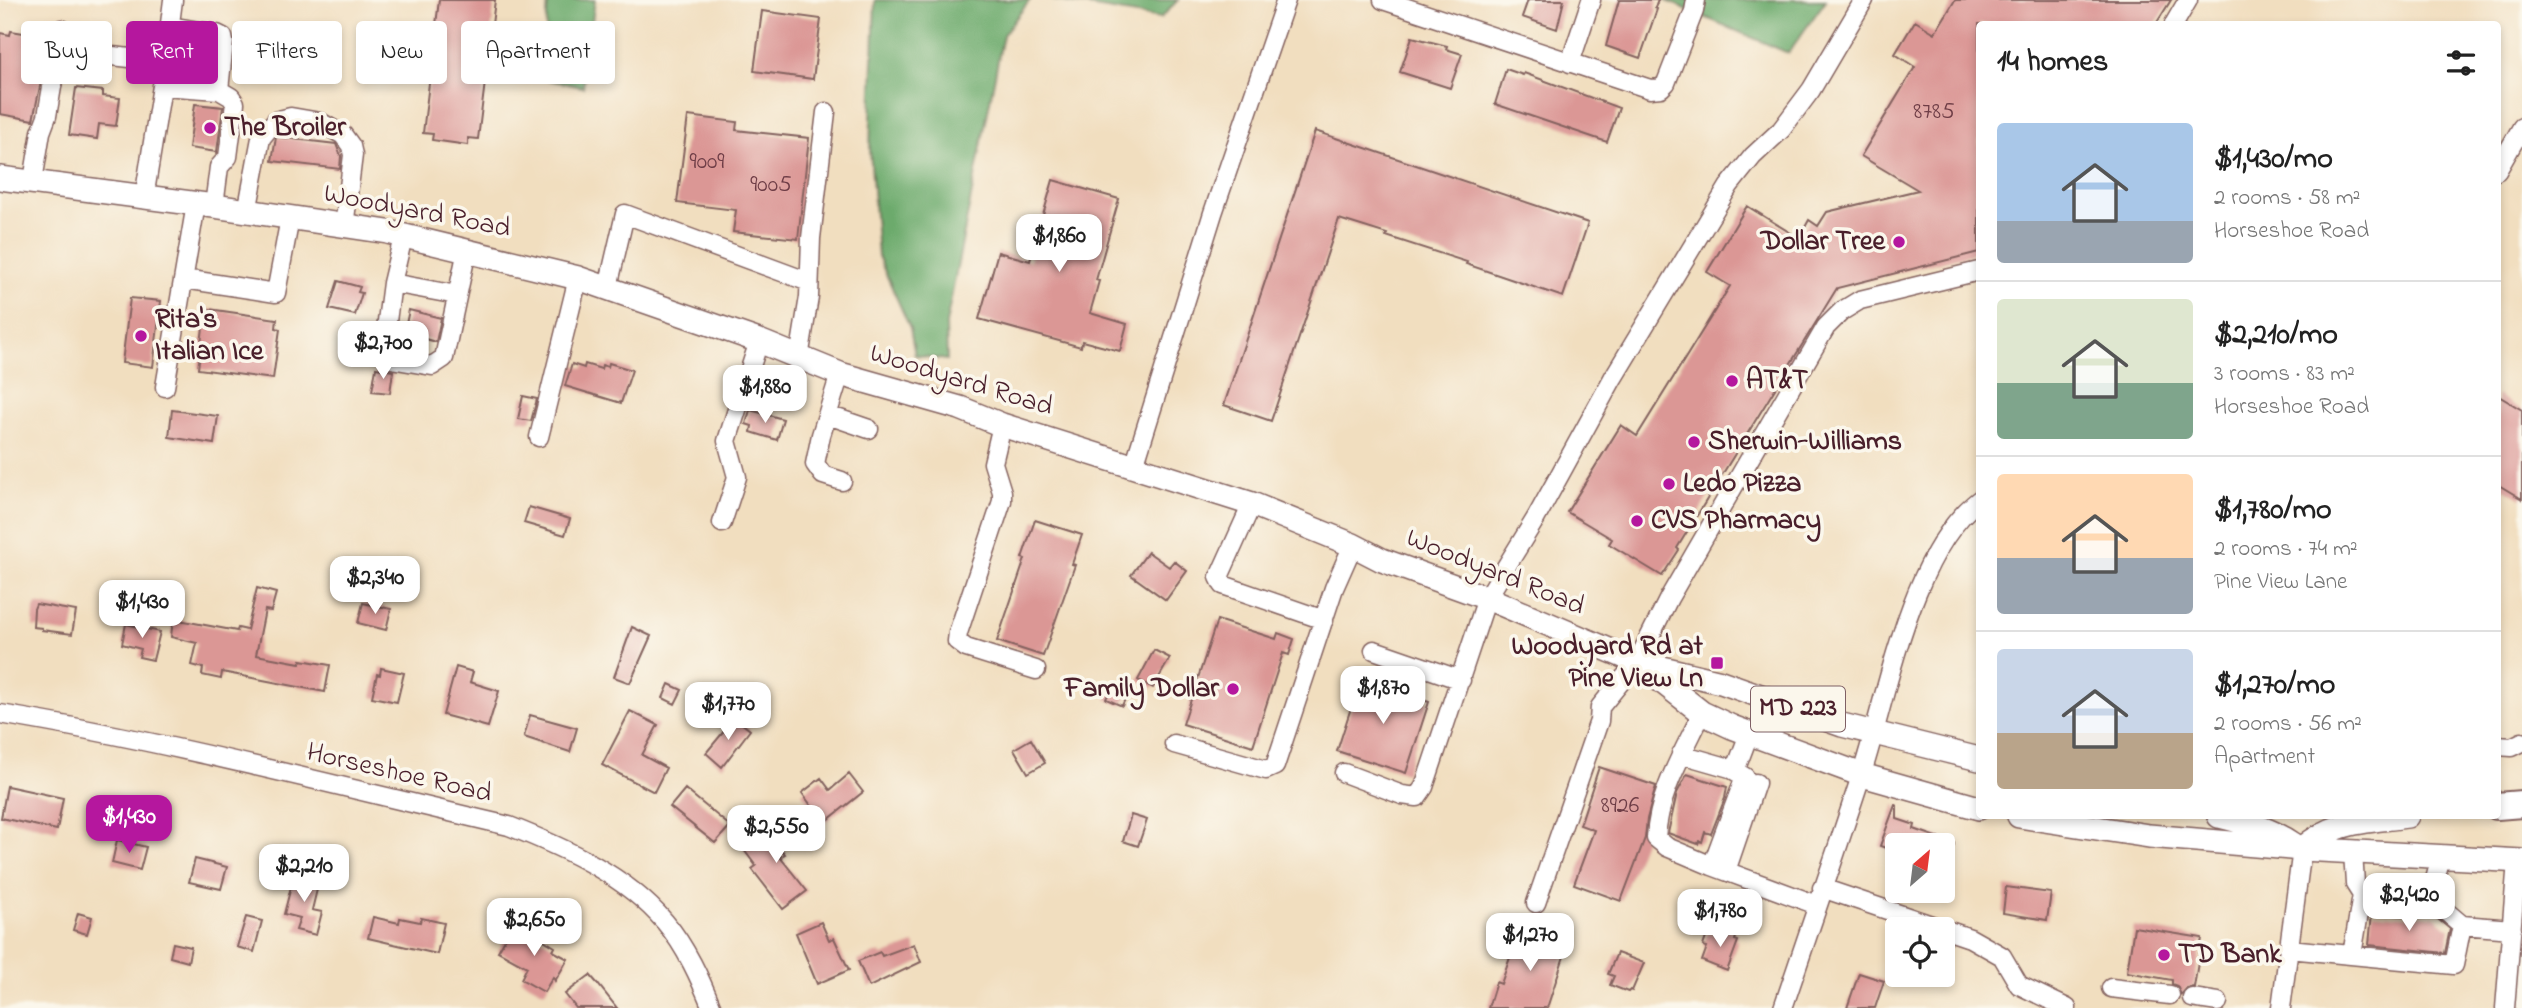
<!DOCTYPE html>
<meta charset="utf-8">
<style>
:root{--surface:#fff;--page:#f2f2f2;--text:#222;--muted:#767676;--line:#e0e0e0;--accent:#b5179e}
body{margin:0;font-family:"Indie Flower",sans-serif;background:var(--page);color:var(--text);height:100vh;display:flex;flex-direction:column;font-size:26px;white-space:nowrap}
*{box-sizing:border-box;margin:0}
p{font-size:23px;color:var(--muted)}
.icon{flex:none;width:38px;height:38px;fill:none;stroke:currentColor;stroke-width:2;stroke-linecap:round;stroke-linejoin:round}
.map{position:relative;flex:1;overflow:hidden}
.panel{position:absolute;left:1976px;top:21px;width:525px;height:798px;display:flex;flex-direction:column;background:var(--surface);border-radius:7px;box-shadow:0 4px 10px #0003}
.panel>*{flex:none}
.top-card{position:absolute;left:21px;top:21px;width:665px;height:63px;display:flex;gap:14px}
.needle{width:46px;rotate:28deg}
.fabs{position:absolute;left:1885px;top:833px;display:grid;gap:14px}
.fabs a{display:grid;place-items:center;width:70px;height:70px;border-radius:7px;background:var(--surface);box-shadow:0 4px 10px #0003;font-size:35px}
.price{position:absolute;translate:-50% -60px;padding:0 16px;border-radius:14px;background:#fff;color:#222;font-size:23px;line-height:46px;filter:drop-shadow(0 2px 4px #0008)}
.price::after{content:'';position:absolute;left:50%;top:42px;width:21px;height:16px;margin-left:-10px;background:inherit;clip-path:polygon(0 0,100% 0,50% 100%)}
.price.current{background:var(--accent);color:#fff}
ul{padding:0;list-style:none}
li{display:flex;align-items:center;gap:21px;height:175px;padding:0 21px}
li+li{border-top:2px solid var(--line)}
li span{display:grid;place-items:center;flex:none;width:196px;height:140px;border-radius:7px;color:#555}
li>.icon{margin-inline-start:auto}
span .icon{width:84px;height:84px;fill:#fffc;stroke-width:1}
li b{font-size:30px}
h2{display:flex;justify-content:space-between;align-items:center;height:84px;padding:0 21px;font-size:30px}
.pill{padding:0 24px;border-radius:7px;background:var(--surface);box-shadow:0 4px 10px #0003;font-size:24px;line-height:63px}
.pill.current{background:var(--accent);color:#fff}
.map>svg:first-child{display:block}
</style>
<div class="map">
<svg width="2522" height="1008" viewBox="0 0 2522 1008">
<rect width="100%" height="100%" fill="#fbf7ec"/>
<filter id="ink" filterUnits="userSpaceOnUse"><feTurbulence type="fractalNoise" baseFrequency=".0143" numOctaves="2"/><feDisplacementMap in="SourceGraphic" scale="14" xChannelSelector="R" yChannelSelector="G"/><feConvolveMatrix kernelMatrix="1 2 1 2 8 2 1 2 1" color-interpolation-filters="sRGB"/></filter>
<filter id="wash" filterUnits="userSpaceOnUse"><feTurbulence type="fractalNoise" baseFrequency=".00686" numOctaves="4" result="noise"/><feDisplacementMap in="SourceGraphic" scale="28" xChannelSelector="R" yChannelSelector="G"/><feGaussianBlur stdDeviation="1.57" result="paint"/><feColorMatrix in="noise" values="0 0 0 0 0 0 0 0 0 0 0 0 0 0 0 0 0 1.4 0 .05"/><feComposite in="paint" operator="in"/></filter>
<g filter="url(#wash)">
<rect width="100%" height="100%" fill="#f1debf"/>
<path fill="#6caa6c" stroke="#5b644c" stroke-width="2" d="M548,0H595L583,87L543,79Z
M875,0H1030L1003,35L946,324L947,360L915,355L910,328L878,256L870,150Z
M1052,0H1178L1161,18Z
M1665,0H1826L1788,53Z"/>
<g id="blocks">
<path fill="#db9795" d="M439,0H495L478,139L468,138V145L432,140L433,134L423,133Z
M1528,0H1564L1557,29L1522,17Z
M1619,0H1658L1655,8L1657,9L1640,58L1606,46Z
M1955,0H2171L2156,24H1979V252L1837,288L1677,548L1679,550L1662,576L1609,544L1612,539L1567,512L1621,425L1637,436L1730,286L1707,272L1747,206L1799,238L1809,220L1818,226L1827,212L1918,190L1861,156L1915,67L1895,54L1915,21L1935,33Z
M762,11L821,19L813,79L754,71Z
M11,31L36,35L31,65L44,67L33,120L0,114V33L10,35Z
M1412,37L1447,46L1446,49L1462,54L1450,88L1400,72Z
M1506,69L1523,75L1524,73L1619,108L1607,142L1495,104Z
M76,88L103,91V96L120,98L116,126L99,124L97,139L69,135Z
M195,104L223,107L217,152L189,148Z
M688,116L737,122L736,130L809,138L798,239L733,232L736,210L677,203Z
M1315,131L1588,223L1563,297L1466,264L1467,262L1386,236L1387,234L1339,219L1271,421L1224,405Z
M276,137L336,144L341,156L340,169L272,161Z
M1053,180L1119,199L1096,280L1099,281L1090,313L1127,324L1120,351L1082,341L1081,347L979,319L998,252L1030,261Z
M338,281L360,287L358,292L362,293L355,315L329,309Z
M130,298L161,301L153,367L122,363Z
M209,309L277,319L276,328L280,329L273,379L198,369L204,319L208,320Z
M409,310L441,318L436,342L404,333Z
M609,363L632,370L621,403L565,386L572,364L584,368L585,364L601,369L602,365L608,367Z
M376,368L393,371L390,393L372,391Z
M2497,395L2522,410V499L2497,484Z
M523,396L537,399L531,421L518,419Z
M172,410L218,416L214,444L169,437Z
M750,410L783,419L777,440L751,432L752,426L746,424Z
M529,507L570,519L565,535L524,523Z
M1035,520L1082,535L1072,564L1075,565L1043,656L997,641L1025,559L1022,558Z
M1148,552L1169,567L1174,561L1187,571L1166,600L1131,575Z
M257,588L276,593L271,611L265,610L256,655L300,663L301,660L330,665L325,692L222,672L221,679L202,675L203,668L192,665L197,643L171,637L173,619L237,631L238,628L247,630Z
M363,603L391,609L386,630L358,623Z
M36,604L76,611L72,634L42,630V628L33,627L34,609Z
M1217,620L1276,639L1278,633L1294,639L1289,655L1283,653L1253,746L1183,724Z
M126,624L160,632L153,660L139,657L141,649L122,644Z
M632,627L651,636L630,683L614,677Z
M1154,650L1170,658L1153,688L1138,680Z
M456,667L473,672L470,682L499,691L488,727L443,715Z
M381,668L404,673L397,702L372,697L377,674L380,675Z
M1360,680L1429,702L1406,773L1337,751Z
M669,684L682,690L675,704L663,698Z
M1112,685L1128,692L1122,706L1106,699Z
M630,711L658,725L642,755L666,768L654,792L602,765Z
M530,715L577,728L570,752L524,737Z
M735,718L750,730L722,767L706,753Z
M1031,739L1045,763L1028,773L1014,749Z
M1599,767L1656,786L1647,819L1645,838L1621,901L1574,884L1594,830L1580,825Z
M849,774L863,792L824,823L802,793L821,778L830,790Z
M1687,774L1727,787L1725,798L1711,834L1705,832L1702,842L1699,841L1698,844L1668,833L1677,793Z
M7,786L63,798L57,830L1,818Z
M685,789L730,826L715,843L670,807Z
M1895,805L1897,806V819L1915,825L1914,829L1954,843V845H1897V852L1880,846Z
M1131,815L1147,820L1138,846L1123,841Z
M785,819L797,835L780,848L785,854L780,857L807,891L783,909L752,869L756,866L744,850Z
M117,840L146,847L140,870L112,863Z
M195,859L227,867L221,889L189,882Z
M294,875L319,881L312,910L322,912L316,935L296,930L300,918L284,914Z
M2006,887L2051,893L2047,920L2003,913Z
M78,913L92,917L87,934L73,930Z
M2372,913L2414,917L2422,915L2434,916L2450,929L2445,953L2369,945Z
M246,917L262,921L254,952L237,947Z
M373,917L399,923L400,918L420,922L421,918L444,923L437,954L368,938Z
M821,922L829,940L834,938L849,970L817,984L796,933Z
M512,927L531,938L534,934L555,947L553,951L568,959L555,981L553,977L544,992L521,979L527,967L498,951Z
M2134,927L2202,938L2194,987L2187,988L2181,995L2177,986L2172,984V980L2127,972Z
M1520,928L1568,944L1547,1008H1488L1496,982L1501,984Z
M1723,929L1737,934L1735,940L1738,941L1727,971L1702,961L1707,947L1703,946L1708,932L1721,936Z
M173,943L191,947L188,962L170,957Z
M914,944L921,962L869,987L858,961L880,952L882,956Z
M1617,953L1644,963L1632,991L1630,990L1628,992L1610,985L1614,976L1608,974Z
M1859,973L1884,981L1875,1008H1847Z
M590,975L597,983L617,1008H576L565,994Z"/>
</g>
</g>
<g filter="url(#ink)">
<use href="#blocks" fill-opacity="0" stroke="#84625f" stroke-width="2"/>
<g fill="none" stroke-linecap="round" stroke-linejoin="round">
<defs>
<path id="minor" d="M1383,0L1650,89L1661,88L1666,83L1694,11L1696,0
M2174,24L2188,0
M86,53L165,62
M1570,63L1591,0
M162,86L219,90L224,42L223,37L217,34L170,26
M2497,171L2522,127
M33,181L41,132L47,116L62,29
M144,198L162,86L173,0
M214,206L219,167L228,157L235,103L231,97L219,90
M247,212L261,138L275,121L291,117L320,122L343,135L351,146L353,155L344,227
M403,237L392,283L383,352L391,359L432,366L444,358L467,250
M184,279L276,293L290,218
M392,283L457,295
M608,287L625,214L809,282
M799,358L809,297L811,238L826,112
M840,374L821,435L815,464L823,475L842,481
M165,387L196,204
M828,415L869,429
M1002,425L993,463L1002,492V501L958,633L957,641L966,648L1036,670
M539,437L578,278
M1134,466L1213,213L1286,0
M1252,504L1219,577L1223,585L1324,620
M722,523L737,477L727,441L759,341
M1374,650L1461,680
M1702,713C1683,753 1658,794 1656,838L1667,847L1712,866L1817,905
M0,714C171,742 340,787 509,826C565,848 625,875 665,922C686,947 700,978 712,1008
M1174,744L1266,770L1275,766L1334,588L1353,545
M2497,746L2512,747L2522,742
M1681,754L1730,768L1745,777L1712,866
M1735,771L1749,734
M1344,773L1402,795L1417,797L1424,787L1487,598L1536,518L1613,378L1729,186L1753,156L1781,130L1811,90L1864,0
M2353,852L2355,884L2362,895L2377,903L2415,906L2430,898L2441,857
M1726,871L1756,783
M1822,888L1970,938L2002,956L2019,985L2067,1008
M2430,898L2462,925
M1536,903L1599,721L1600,707L1637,662L1669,598L1826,327L1842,311L1860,300L1979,271
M2289,949L2454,965L2462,925L2512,929
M2352,955L2362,895
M2111,988L2170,995
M2192,998L2218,1002
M1783,1008C1809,931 1836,853 1861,776C1888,694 1910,553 1979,500
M2281,1008L2302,849
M2505,1008L2517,861"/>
<path id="major" d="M0,178L214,206L388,232L578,278L759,341L840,374L960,408L1002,425L1252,504L1353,545L1382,560L1487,598L1637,662L1721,682L1842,725L1979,759
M1642,666L1702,713L1732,727L1862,775L1979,808
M2019,816L2149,836L2302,849L2522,861
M2219,816C2247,823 2272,829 2296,846
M2302,849C2335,820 2365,822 2407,816"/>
<path id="highway" d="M2497,806L2522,804"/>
</defs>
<use href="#minor" stroke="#84625f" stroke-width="21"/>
<use href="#major" stroke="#84625f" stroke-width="26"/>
<use href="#highway" stroke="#84625f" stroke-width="30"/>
<use href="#minor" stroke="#fff" stroke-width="18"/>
<use href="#major" stroke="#fff" stroke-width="23"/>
<use href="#highway" stroke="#fff" stroke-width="26"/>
</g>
</g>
<g fill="#b5179e" stroke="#fbf7ec" stroke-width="2.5">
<circle cx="210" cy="128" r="7"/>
<circle cx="1899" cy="242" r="7"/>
<circle cx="141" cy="336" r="7"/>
<circle cx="1732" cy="381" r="7"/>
<circle cx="1694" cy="442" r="7"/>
<circle cx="1669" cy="484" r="7"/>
<circle cx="1637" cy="521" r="7"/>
<rect x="1710" y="656" width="14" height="14" rx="3.5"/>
<circle cx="1233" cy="689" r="7"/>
<circle cx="2164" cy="955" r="7"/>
</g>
<g text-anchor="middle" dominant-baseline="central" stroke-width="7" stroke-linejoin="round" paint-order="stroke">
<g font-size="24" fill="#6e3d46">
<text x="1934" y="112">8785</text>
<text x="707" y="162">9009</text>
<text x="771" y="185">9005</text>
<text x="1620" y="806">8926</text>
</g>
<rect fill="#fbf7ec" stroke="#7f6065" stroke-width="2" x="1751" y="686.5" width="94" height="45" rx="5"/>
<g font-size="26" font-weight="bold" fill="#4a1f2b">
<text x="1798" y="709">MD 223</text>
</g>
<g font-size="28" font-weight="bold" fill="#4a1f2b" stroke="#fbf7ec" text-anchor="start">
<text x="224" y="128">The Broiler</text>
<text x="1885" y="242" text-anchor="end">Dollar Tree</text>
<text x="155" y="320">Rita's<tspan x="155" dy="32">Italian Ice</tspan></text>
<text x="1746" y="381">AT&amp;T</text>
<text x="1708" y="442">Sherwin-Williams</text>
<text x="1683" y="484">Ledo Pizza</text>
<text x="1651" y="521">CVS Pharmacy</text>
<text x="1703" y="647" text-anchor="end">Woodyard Rd at<tspan x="1703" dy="32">Pine View Ln</tspan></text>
<text x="1219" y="689" text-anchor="end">Family Dollar</text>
<text x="2178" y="955">TD Bank</text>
</g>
<g font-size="28" fill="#4a1f2b" stroke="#fbf7ec">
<text transform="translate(417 212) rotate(11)">Woodyard Road</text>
<text transform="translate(961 381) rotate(17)">Woodyard Road</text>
<text transform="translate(1495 573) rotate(22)">Woodyard Road</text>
<text transform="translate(399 774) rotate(13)">Horseshoe Road</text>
</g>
</g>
</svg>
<div class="fabs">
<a><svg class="needle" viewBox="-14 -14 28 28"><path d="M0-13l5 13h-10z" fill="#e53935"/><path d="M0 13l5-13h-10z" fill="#767676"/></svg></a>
<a><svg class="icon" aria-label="locate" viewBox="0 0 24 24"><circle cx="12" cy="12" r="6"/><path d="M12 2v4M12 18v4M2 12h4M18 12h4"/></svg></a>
</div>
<b class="price" style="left:1059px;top:274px">$1,860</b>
<b class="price" style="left:383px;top:381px">$2,700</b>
<b class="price" style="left:765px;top:425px">$1,880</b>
<b class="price" style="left:375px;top:616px">$2,340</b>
<b class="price" style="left:142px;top:640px">$1,430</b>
<b class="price" style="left:1383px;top:726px">$1,870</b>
<b class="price" style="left:728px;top:742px">$1,770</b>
<b class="price current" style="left:129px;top:855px">$1,430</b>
<b class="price" style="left:776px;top:865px">$2,550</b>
<b class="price" style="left:304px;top:904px">$2,210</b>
<b class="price" style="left:2409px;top:933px">$2,420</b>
<b class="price" style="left:1720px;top:949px">$1,780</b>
<b class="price" style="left:534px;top:958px">$2,650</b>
<b class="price" style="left:1530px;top:973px">$1,270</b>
<div class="top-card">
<a class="pill">Buy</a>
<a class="pill current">Rent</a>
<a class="pill">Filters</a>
<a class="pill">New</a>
<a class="pill">Apartment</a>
</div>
<section class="panel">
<h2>14 homes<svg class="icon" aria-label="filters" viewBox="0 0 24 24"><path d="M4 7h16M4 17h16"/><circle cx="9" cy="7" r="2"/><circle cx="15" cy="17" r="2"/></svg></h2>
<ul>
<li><span style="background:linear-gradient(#a9c7e8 70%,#9aa5b1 0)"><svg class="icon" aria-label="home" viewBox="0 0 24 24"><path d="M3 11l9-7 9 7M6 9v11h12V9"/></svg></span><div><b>$1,430/mo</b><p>2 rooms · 58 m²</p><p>Horseshoe Road</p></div></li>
<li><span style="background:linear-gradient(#dfe7d0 60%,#7fa58c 0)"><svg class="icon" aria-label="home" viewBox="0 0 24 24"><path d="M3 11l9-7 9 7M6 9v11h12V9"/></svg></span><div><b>$2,210/mo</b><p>3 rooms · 83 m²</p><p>Horseshoe Road</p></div></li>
<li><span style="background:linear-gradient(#ffd9b3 60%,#9aa5b1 0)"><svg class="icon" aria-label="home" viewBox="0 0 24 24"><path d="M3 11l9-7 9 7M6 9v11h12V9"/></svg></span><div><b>$1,780/mo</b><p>2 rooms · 74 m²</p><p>Pine View Lane</p></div></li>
<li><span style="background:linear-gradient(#c9d6e8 60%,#b9a48a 0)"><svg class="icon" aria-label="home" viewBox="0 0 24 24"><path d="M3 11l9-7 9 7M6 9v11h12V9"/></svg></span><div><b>$1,270/mo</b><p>2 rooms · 56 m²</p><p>Apartment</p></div></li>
</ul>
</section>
</div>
